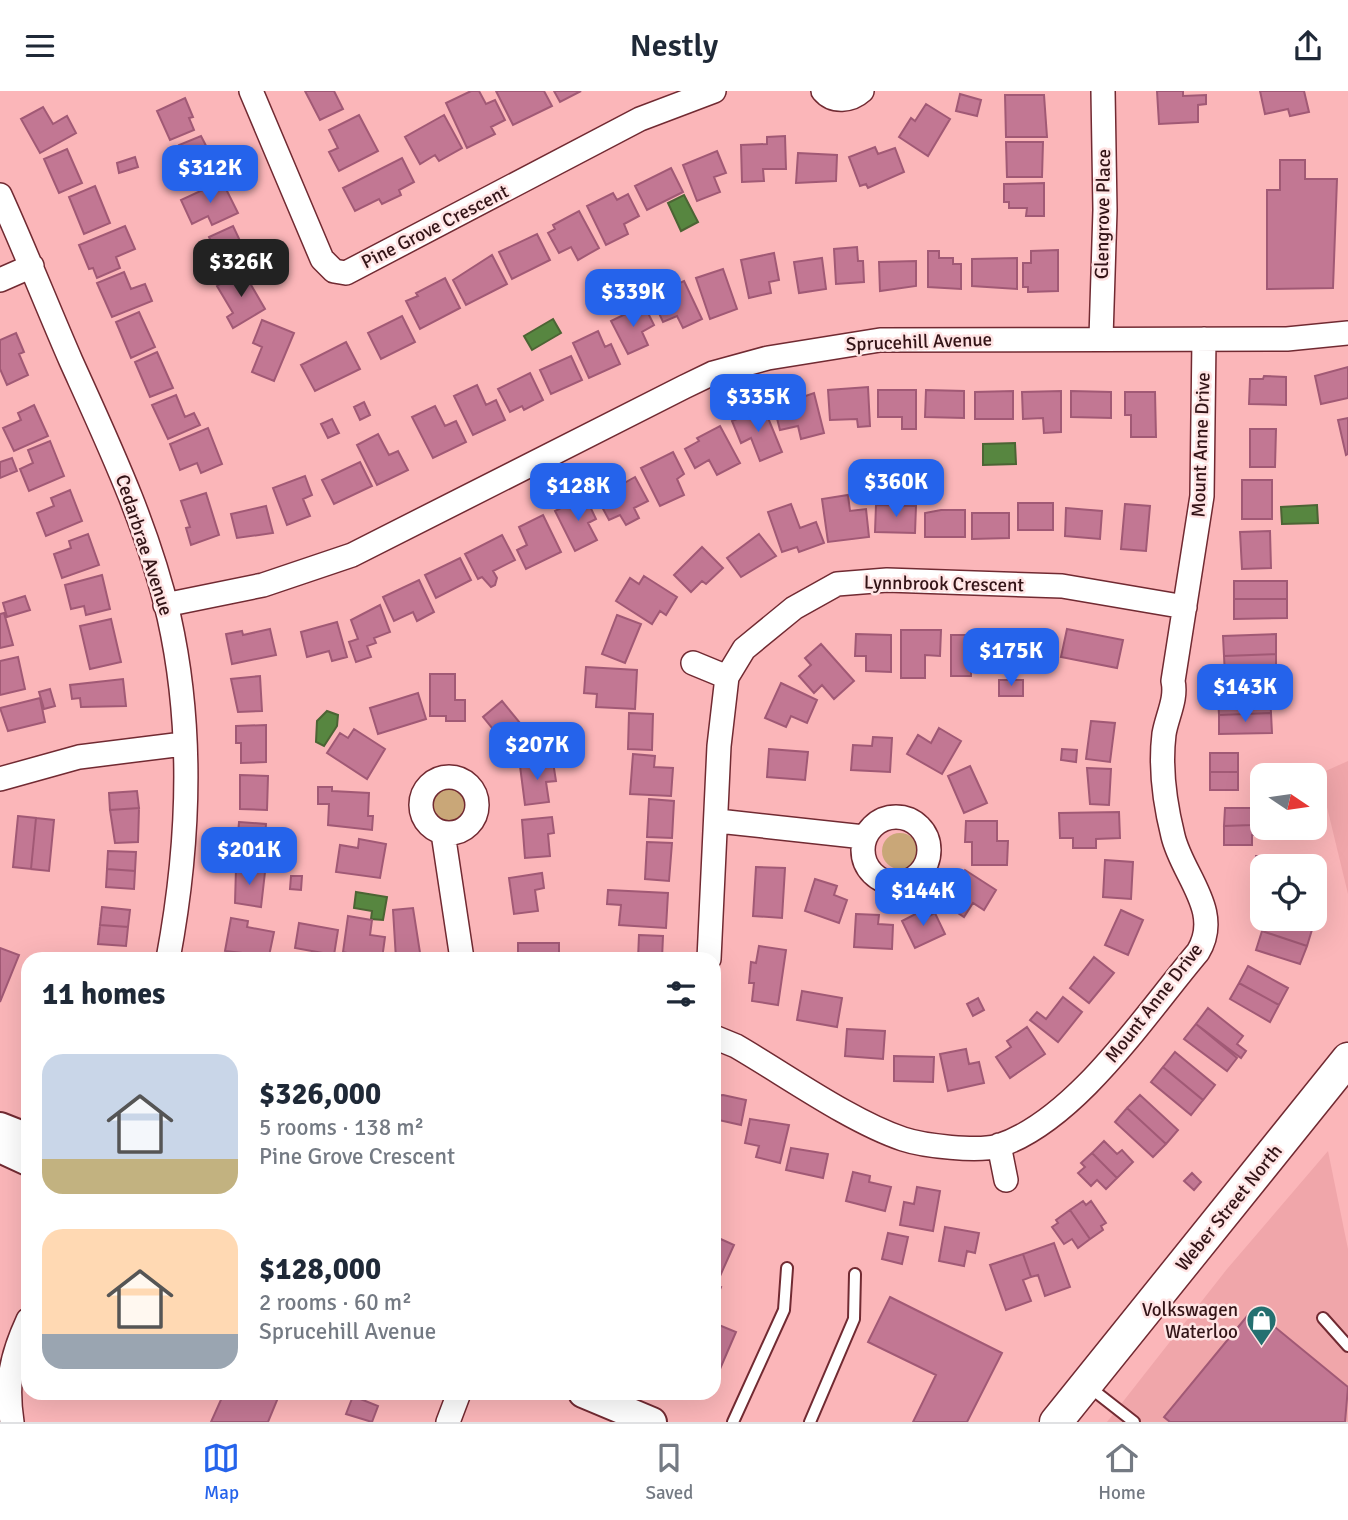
<!DOCTYPE html>
<meta charset="utf-8">
<style>
:root{--surface:#fff;--page:#f6f6f7;--text:#1f2937;--muted:#747a83;--line:#e0e1e3;--accent:#2563eb}
body{margin:0;font-family:Signika,sans-serif;background:var(--page);color:var(--text);height:100vh;display:flex;flex-direction:column;font-size:26px;white-space:nowrap}
*{box-sizing:border-box;margin:0}
p{font-size:23px;color:var(--muted)}
.icon{flex:none;width:38px;height:38px;fill:none;stroke:currentColor;stroke-width:2;stroke-linecap:round;stroke-linejoin:round}
.map{position:relative;flex:1;overflow:hidden}
.drawer{position:absolute;left:21px;top:861px;width:700px;height:448px;display:flex;flex-direction:column;background:var(--surface);border-radius:21px;box-shadow:0 7px 28px #0002}
.drawer>*{flex:none}
.needle{width:46px;rotate:103deg}
.fabs{position:absolute;left:1250px;top:672px;display:grid;gap:14px}
.fabs a{display:grid;place-items:center;width:77px;height:77px;border-radius:14px;background:var(--surface);box-shadow:0 7px 28px #0002;font-size:35px}
.price{position:absolute;translate:-50% -60px;padding:0 16px;border-radius:14px;background:var(--accent);color:#fff;font-size:23px;line-height:46px;filter:drop-shadow(0 2px 4px #0008)}
.price::after{content:'';position:absolute;left:50%;top:42px;width:21px;height:16px;margin-left:-10px;background:inherit;clip-path:polygon(0 0,100% 0,50% 100%)}
.price.current{background:#222;color:#fff}
ul{padding:0;list-style:none}
li{display:flex;align-items:center;gap:21px;height:175px;padding:0 21px}
li span{display:grid;place-items:center;flex:none;width:196px;height:140px;border-radius:21px;color:#555}
li>.icon{margin-inline-start:auto}
span .icon{width:84px;height:84px;fill:#fffc;stroke-width:1}
li b{font-size:30px}
h2{display:flex;justify-content:space-between;align-items:center;height:84px;padding:0 21px;font-size:30px}
header{display:flex;justify-content:space-between;align-items:center;height:91px;padding:0 21px;background:var(--surface);font-size:32px;font-weight:600}
.dock{display:flex;justify-content:space-around;align-items:center;height:98px;border-top:2px solid var(--line);background:var(--surface);font-size:19px;color:var(--muted)}
.dock a{display:grid;justify-items:center;gap:4px}
.dock .current{color:var(--accent)}
.map>svg:first-child{display:block}
</style>
<header><svg class="icon" aria-label="menu" viewBox="0 0 24 24"><path d="M4 6h16M4 12h16M4 18h16"/></svg>Nestly<svg class="icon" aria-label="share" viewBox="0 0 24 24"><path d="M12 15V3M7 8l5-5 5 5M5 13v7h14v-7"/></svg></header>
<div class="map">
<svg width="1348" height="1331" viewBox="0 0 1348 1331">
<rect width="100%" height="100%" fill="#fbb6b9"/>
<path fill="#f0a6aa" d="M1348,670V803L1319,683Z
M1328,1060L1348,1158V1331H1107L1227,1178Z"/>
<path fill="#c9a778" d="M432 713a18 18 0 1 1 36 0a18 18 0 1 1-36 0Z
M882 760a18 18 0 1 1 36 0a18 18 0 1 1-36 0Z"/>
<path fill="#578640" stroke="#4c6434" stroke-width="2" d="M684,104L698,131L681,140L668,112Z
M553,228L561,242L532,259L524,245Z
M1015,352L1016,373L983,374V353Z
M1317,414L1318,432L1282,433L1281,416Z
M327,620L338,624L337,635L324,655L316,651L317,630Z
M356,801L387,806L383,829L371,828L372,820L354,817Z"/>
<path fill="#c27793" stroke="#a15975" stroke-width="2" d="M305,0H334L343,18L320,29Z
M471,0H479L486,13L495,9L505,29L491,36L495,43L467,57L446,12Z
M496,0H544L552,15L513,34Z
M554,0H581L560,11Z
M1157,0H1183V5L1206,4V13L1198,14V31L1159,33Z
M1260,0H1304L1309,21L1290,25L1288,18L1265,23Z
M960,3L981,9L977,25L956,20Z
M1005,4H1044L1047,46H1006Z
M185,7L193,26L189,27L194,39L170,49L157,20Z
M926,13L950,28L928,65L899,46L911,27L915,30Z
M43,16L53,33L67,25L76,42L40,62L21,28Z
M359,24L378,60L339,80L329,61L338,57L329,39Z
M444,24L462,57L439,70L435,64L420,73L405,46Z
M201,45L219,80L182,96L173,74L185,69L179,54Z
M785,45L786,78H763L764,90L742,91L741,54L767,53V46Z
M1006,51H1043L1042,86H1007Z
M875,56L878,63L895,57L904,81L868,97L866,93L860,95L849,66Z
M67,58L82,92L59,102L44,68Z
M717,60L726,82L714,86L720,101L697,110L683,74Z
M798,62L837,64L836,90L796,92Z
M135,66L138,76L119,82L117,72Z
M402,67L414,91L399,99L401,104L382,113L379,108L355,120L343,97Z
M1280,69H1305V88H1337L1333,197L1267,198V99H1280Z
M671,77L683,101L647,119L635,95Z
M222,90L238,122L212,134L208,125L192,133L181,109Z
M1044,92V125H1026L1027,117H1009V111H1004V93Z
M95,95L110,132L84,143L69,106Z
M613,102L617,109L628,103L639,125L624,133L628,143L606,154L587,115Z
M579,120L599,157L578,169L571,156L559,162L548,142L555,138L553,134Z
M125,135L135,158L116,166L120,177L97,187L93,177L89,178L79,154Z
M233,135L249,169L210,187L201,169L216,162L209,146Z
M537,143L550,169L512,188L499,161Z
M857,156L858,170H863L864,191L836,193L834,158Z
M1058,159V200L1028,201V196H1023V172H1031V160Z
M928,160H939V167H953V173H961V198L928,196Z
M774,162L779,189L769,191L771,202L749,207L741,169Z
M492,164L507,193L466,214L453,189Z
M822,167L826,198L799,202L794,171Z
M1017,167V198L972,195V168Z
M916,170V195L880,200L879,171Z
M723,178L737,218L710,228L696,187Z
M243,180L265,218L233,237L227,226L233,222L217,195Z
M124,181L131,198L145,193L152,210L112,226L97,192Z
M445,187L460,217L420,238L406,210L418,205L416,202Z
M684,190L702,228L683,237L677,225L663,231L651,205Z
M644,214L654,234L642,241L648,254L628,263L611,230Z
M139,221L155,256L131,267L116,231Z
M402,225L415,251L381,268L368,242Z
M262,229L294,242L274,290L252,281L262,256L253,252Z
M598,240L605,256L611,253L620,273L589,287L573,252Z
M16,242L24,261L19,263L28,284L7,294L0,278V249Z
M346,251L360,278L315,300L301,274Z
M157,261L173,297L150,306L135,271Z
M571,265L582,289L551,303L540,279Z
M1348,276V307L1321,313L1315,285Z
M530,282L543,309L524,319L522,315L510,321L498,298Z
M1264,285L1286,286V314L1249,313L1250,288H1263Z
M477,294L486,314L496,309L505,329L473,344L454,305Z
M868,296L870,335L858,336L857,328L830,329L828,299Z
M878,299H916V338H902V326H878Z
M926,299L964,300V327L925,326Z
M1013,300V328H975V301Z
M1061,300V341L1044,342L1043,327L1023,328L1022,301Z
M1071,300L1111,301V327L1071,326Z
M1125,301H1155L1156,346H1131V324H1125Z
M814,302L824,342L801,348L798,335L780,339L774,316Z
M176,304L185,326L194,322L200,334L168,348L152,314Z
M364,311L370,324L360,329L354,316Z
M34,314L48,345L14,360L3,337L21,329L18,322Z
M435,315L445,335L456,330L466,351L433,367L412,326Z
M764,317L782,361L760,370L751,347L741,352L732,330Z
M1348,327V363L1346,364L1338,329Z
M332,328L339,342L328,347L321,333Z
M720,335L740,372L717,384L709,369L695,377L685,358L699,350L697,347Z
M208,337L222,373L201,382L197,372L180,379L170,353Z
M1250,338H1276L1275,376H1250Z
M378,343L389,364L398,360L408,379L377,394L357,354Z
M50,350L64,385L29,400L20,378L33,372L28,359Z
M673,361L684,383L677,388L684,404L660,415L641,377Z
M12,367L17,380L0,387V371Z
M360,371L372,395L334,413L322,389Z
M305,385L312,404L303,408L310,425L287,434L273,397Z
M635,386L648,410L634,417L639,427L626,434L620,424L609,429L594,401L614,390L617,396Z
M1242,389H1272V428H1242Z
M70,399L82,430L46,445L37,422L54,415L51,407Z
M206,402L219,444L191,454L186,437L190,436L181,410Z
M848,404L850,420L866,418L869,446L828,451L822,408Z
M585,405L596,428L588,432L597,449L575,460L555,420Z
M1018,412H1053V439H1018Z
M791,413L800,437L816,431L824,452L799,461L797,456L782,461L768,421Z
M1125,413L1150,415L1146,460L1121,458Z
M876,414L916,415L915,442L875,441Z
M266,415L273,442L237,447L231,423Z
M1066,417L1102,420L1100,448L1065,445Z
M941,419H965V446H925V422Z
M972,422H1009V447L972,448Z
M543,424L561,461L526,478L517,459L527,454L519,436Z
M1270,440L1271,477L1242,478L1240,441Z
M88,443L99,474L62,487L54,463L71,457L69,450Z
M759,443L776,465L741,486L727,467Z
M502,444L515,469L493,480L497,487L495,494L491,496L482,486L478,488L465,463Z
M702,456L723,477L706,493L702,490L691,501L674,484Z
M460,467L471,489L436,507L425,484Z
M102,484L110,518L86,524L84,515L71,518L65,494Z
M644,485L677,506L666,524L660,520L652,533L616,510L630,487L639,493Z
M419,489L434,521L417,530L413,521L394,530L383,506Z
M1234,490H1287V508H1234Z
M25,505L30,519L7,526L3,512Z
M1234,508H1287V527L1234,528Z
M380,514L390,541L374,547L376,552L367,555L371,566L356,571L349,551L358,548L351,529Z
M4,522L13,554L0,557V523Z
M617,524L641,533L625,572L602,563Z
M111,528L121,571L90,578L80,535Z
M337,531L347,566L332,570L329,560L307,566L301,541Z
M270,538L276,564L232,573L226,543L242,540L243,544Z
M1067,538L1123,549L1117,577L1061,566Z
M901,539H941L940,565L925,564V587H901Z
M998,539H1017V550H1031V576L997,575Z
M856,543L891,544V581L866,580V565H855Z
M1276,543V563L1224,565L1223,545Z
M951,544H985V572H971V585H951Z
M821,553L854,590L834,608L822,594L814,602L799,585L811,574L805,567Z
M1276,563V582L1225,584L1224,565Z
M18,566L25,598L0,604V570Z
M586,576L637,579L635,618L596,616L597,603L584,602Z
M430,583H455V609H465V630H446V625H430Z
M260,585L262,620L238,621L231,588Z
M123,588L126,615L81,616L80,607L72,608L70,594Z
M999,589H1023V605H999Z
M781,592L817,609L807,632L791,625L786,636L765,627Z
M50,598L55,615L44,618L39,601Z
M418,602L426,628L378,643L370,617Z
M1270,604L1271,622L1219,624L1218,606Z
M40,607L45,631L8,640L0,617Z
M502,610L534,649L515,665L483,626Z
M629,622L653,623L652,659L628,658Z
M1271,622L1272,642L1219,643V624Z
M1091,630L1115,632L1110,671L1086,668Z
M266,634V671L241,672V652H236V635Z
M939,637L961,650L942,683L907,663L918,644L931,652Z
M354,638L385,658L367,688L327,662L340,642L348,647Z
M873,646L892,647L890,681L851,679L853,654L872,655Z
M769,658L808,661L805,689L767,686Z
M1062,658L1077,659L1076,671L1061,669Z
M1210,662H1238V681H1210Z
M633,663L655,665L654,676L673,677L671,705L630,703Z
M553,671L556,690L546,691L549,711L525,714L520,675Z
M970,675L987,712L964,722L948,685Z
M1087,677L1111,678L1109,714L1090,713Z
M1210,681H1238V699H1210Z
M240,684L268,685L267,719L240,718Z
M318,696H332V700L369,702L368,725H373L372,739L328,734L329,713H318Z
M137,700L139,717L110,719L109,702Z
M649,708L674,710L672,747L647,746Z
M139,717L138,751L115,752L110,719Z
M1225,717H1252V734L1224,735Z
M1119,721L1120,747L1096,748V757H1073V747H1060L1059,722Z
M18,725L36,727L31,778L13,776Z
M552,726L554,742L548,743L550,765L525,767L522,729Z
M36,727L54,729L49,780L31,778Z
M966,730H997V750H1008L1007,774H972V751H965Z
M239,731L266,733L263,772L236,770Z
M1252,734H1262L1263,744H1252V754H1224V735Z
M359,748L386,753L380,787L336,781L340,754L358,757Z
M647,751L672,752L669,790L645,788Z
M108,760L136,761L135,780L107,778Z
M1256,765L1304,770L1303,775H1262V786L1254,785Z
M1105,769L1133,771L1131,808L1103,806Z
M756,776L785,777L782,827L753,825Z
M236,777L265,781L261,816L235,812Z
M107,778L135,780L134,798L106,796Z
M965,779L996,799L984,819L973,812L964,826L943,812Z
M542,782L544,797L535,799L538,820L514,823L509,787Z
M291,785H302L301,799L290,798Z
M1254,785L1262,786V804L1252,803Z
M815,788L837,795L834,804L847,809L839,832L805,820Z
M608,799L668,802L666,837L619,834L621,814L607,813Z
M102,816L130,819L128,836L100,834Z
M413,817L421,868H396L393,819Z
M923,819L927,826L935,822L945,843L915,857L902,830Z
M1121,819L1143,829L1128,864L1105,854Z
M856,823L879,824L878,833L893,834L892,858L854,856Z
M348,825L372,829L370,844L385,846L382,868L350,867L351,863L343,861Z
M231,827L248,830L247,836L274,841L269,865L225,860Z
M1266,828H1312L1315,829L1307,855L1262,840Z
M299,832L338,839L334,864L295,857Z
M100,834L128,836L126,855L98,853Z
M1262,840L1307,855L1300,873L1256,859Z
M639,844L663,845L662,868H638Z
M518,852H559V868H518Z
M759,855L786,859L778,914L752,910L754,892H749L751,871L756,872Z
M0,857L19,864L0,911Z
M1094,866L1114,882L1089,912L1070,897Z
M1248,875L1288,897L1279,914L1239,892Z
M1239,892L1279,914L1270,931L1230,908Z
M802,900L842,907L837,936L797,929Z
M1063,906L1082,921L1058,951L1030,929L1037,921L1046,928Z
M978,907L984,919L973,925L967,913Z
M1208,917L1243,945L1237,953L1246,960L1241,967L1196,933Z
M1196,933L1237,967L1227,980L1184,948Z
M1027,936L1045,963L1010,987L996,966L1011,956L1007,950Z
M847,938L885,940L883,968L845,965Z
M966,958L969,973L979,971L984,992L948,1000L940,963Z
M1175,961L1215,994L1203,1009L1163,976Z
M894,965L934,966L933,991L894,990Z
M1163,976L1203,1009L1191,1024L1151,991Z
M723,1004L746,1009L741,1034L714,1028V1005Z
M1140,1004L1178,1039L1166,1053L1127,1017Z
M1127,1017L1166,1053L1153,1066L1115,1031Z
M750,1028L789,1034L780,1072L756,1066L759,1055L745,1052Z
M1104,1050L1117,1063L1122,1059L1133,1071L1117,1087L1092,1062Z
M791,1057L828,1063L823,1087L786,1079Z
M1092,1062L1117,1087L1106,1098L1097,1089L1091,1095L1078,1082L1085,1076L1081,1072Z
M853,1081L870,1085L869,1091L891,1096L885,1120L846,1110Z
M1192,1082L1201,1091L1194,1099L1184,1090Z
M917,1096L940,1100L933,1140L900,1134L904,1111L914,1113Z
M1083,1110L1086,1114L1091,1110L1106,1132L1101,1135L1103,1139L1090,1148L1070,1119Z
M1070,1119L1090,1148L1078,1157L1072,1148L1064,1153L1052,1136L1058,1132L1056,1129Z
M945,1136L979,1142L975,1162L967,1160L964,1175L939,1170Z
M888,1142L908,1146L902,1173L882,1168Z
M714,1145L734,1154L716,1194L721,1196L715,1210Z
M1054,1152L1070,1196L1045,1205L1038,1184L1031,1186L1023,1163Z
M1023,1163L1031,1186L1023,1189L1031,1210L1006,1219L990,1174Z
M890,1206L1002,1262L967,1331H913L936,1284L868,1251Z
M1253,1218L1348,1296L1345,1331H1170L1164,1326Z
M714,1232L736,1241L717,1285L714,1283Z
M224,1302H280L268,1331H211Z
M353,1305L378,1315L372,1331L346,1323Z"/>
<g fill="none" stroke-linecap="round" stroke-linejoin="round">
<defs>
<path id="service" d="M1323,1227L1348,1255
M1088,1295L1134,1331
M733,1331L784,1219L787,1177
M810,1331L854,1228L855,1183"/>
<path id="minor" d="M251,0L322,168L334,180L346,182L640,28L714,0
M823,0C833,12 851,10 862,0
M0,104C25,159 47,215 71,270C109,354 148,436 169,526C194,638 189,756 168,868
M0,189L32,175
M1101,247L1105,119L1103,0
M165,514L263,494L352,464L684,296L713,282L768,267L880,249L1287,248L1348,242
M693,572L727,586
M421 714a28 28 0 1 1 56 0a28 28 0 1 1-56 0Z
M0,688L79,666L183,653
M863 759a33 33 0 1 1 66 0a33 33 0 1 1-66 0Z
M718,730L864,746
M443,742L462,868
M709,868L719,655L727,586L744,558L794,517L837,493L887,489L1062,495L1185,516
M714,946L736,955C786,984 850,1030 903,1048C924,1055 978,1061 998,1055C1076,1030 1147,921 1198,861C1223,820 1182,784 1173,745C1165,713 1160,676 1164,643C1167,625 1177,608 1173,590L1202,405L1204,248
M999,1054L1006,1089
M12,1331C6,1291 11,1266 28,1229
M448,1331L459,1302"/>
<path id="tertiary" d="M0,1036L28,1047
M0,1057L28,1070
M583,1302L652,1331"/>
<path id="secondary" d="M1056,1331L1348,968"/>
</defs>
<use href="#service" stroke="#712a32" stroke-width="14"/>
<use href="#minor" stroke="#712a32" stroke-width="26"/>
<use href="#tertiary" stroke="#712a32" stroke-width="32"/>
<use href="#secondary" stroke="#712a32" stroke-width="35"/>
<use href="#service" stroke="#fff" stroke-width="10"/>
<use href="#minor" stroke="#fff" stroke-width="23"/>
<use href="#tertiary" stroke="#fff" stroke-width="28"/>
<use href="#secondary" stroke="#fff" stroke-width="32"/>
</g>
<defs>
<symbol id="shop-pin" viewBox="-11 -11 22 30"><path d="M0 17L-7.5 6A9.5 9.5 0 1 1 7.5 6Z" fill="#247070" stroke="#ffe4e4"/><path d="M-5-2.5h2.3a2.7 3.5 0 0 1 5.4 0H5L5.5 6h-11ZM-1.5-2.5h3a1.5 2.3 0 0 0-3 0Z" fill="#fff"/></symbol>
</defs>
<g fill-rule="evenodd">
<use href="#shop-pin" x="1244" y="1212" width="35" height="47"/>
</g>
<g text-anchor="middle" dominant-baseline="central" stroke-width="5" stroke-linejoin="round" paint-order="stroke">
<g font-size="19" fill="#331417" stroke="#ffe4e4">
<text transform="translate(1103 123) rotate(-89)">Glengrove Place</text>
<text transform="translate(435 136) rotate(-27)">Pine Grove Crescent</text>
<text transform="translate(919 251) rotate(-2)">Sprucehill Avenue</text>
<text transform="translate(1201 354) rotate(-88)">Mount Anne Drive</text>
<text transform="translate(144 454) rotate(72)">Cedarbrae Avenue</text>
<text transform="translate(944 493) rotate(1)">Lynnbrook Crescent</text>
<text transform="translate(1154 912) rotate(-52)">Mount Anne Drive</text>
<text transform="translate(1229 1117) rotate(-51)">Weber Street North</text>
</g>
<g font-size="19" fill="#331417" stroke="#ffe4e4" text-anchor="end">
<text x="1238" y="1219">Volkswagen<tspan x="1238" dy="22">Waterloo</tspan></text>
</g>
</g>
</svg>
<div class="fabs">
<a><svg class="needle" viewBox="-14 -14 28 28"><path d="M0-13l5 13h-10z" fill="#e53935"/><path d="M0 13l5-13h-10z" fill="#747a83"/></svg></a>
<a><svg class="icon" aria-label="locate" viewBox="0 0 24 24"><circle cx="12" cy="12" r="6"/><path d="M12 2v4M12 18v4M2 12h4M18 12h4"/></svg></a>
</div>
<b class="price" style="left:210px;top:114px">$312K</b>
<b class="price current" style="left:241px;top:208px">$326K</b>
<b class="price" style="left:633px;top:238px">$339K</b>
<b class="price" style="left:758px;top:343px">$335K</b>
<b class="price" style="left:896px;top:428px">$360K</b>
<b class="price" style="left:578px;top:432px">$128K</b>
<b class="price" style="left:1011px;top:597px">$175K</b>
<b class="price" style="left:1245px;top:633px">$143K</b>
<b class="price" style="left:537px;top:691px">$207K</b>
<b class="price" style="left:249px;top:796px">$201K</b>
<b class="price" style="left:923px;top:837px">$144K</b>
<section class="drawer">
<h2>11 homes<svg class="icon" aria-label="filters" viewBox="0 0 24 24"><path d="M4 7h16M4 17h16"/><circle cx="9" cy="7" r="2"/><circle cx="15" cy="17" r="2"/></svg></h2>
<ul>
<li><span style="background:linear-gradient(#c9d6e8 75%,#c2b280 0)"><svg class="icon" aria-label="home" viewBox="0 0 24 24"><path d="M3 11l9-7 9 7M6 9v11h12V9"/></svg></span><div><b>$326,000</b><p>5 rooms · 138 m²</p><p>Pine Grove Crescent</p></div></li>
<li><span style="background:linear-gradient(#ffd9b3 75%,#9aa5b1 0)"><svg class="icon" aria-label="home" viewBox="0 0 24 24"><path d="M3 11l9-7 9 7M6 9v11h12V9"/></svg></span><div><b>$128,000</b><p>2 rooms · 60 m²</p><p>Sprucehill Avenue</p></div></li>
</ul>
</section>
</div>
<nav class="dock">
<a class="current"><svg class="icon" aria-label="map" viewBox="0 0 24 24"><path d="M3 6l6-2 6 2 6-2v14l-6 2-6-2-6 2zM9 4v14M15 6v14"/></svg>Map</a>
<a><svg class="icon" aria-label="saved" viewBox="0 0 24 24"><path d="M7 4h10v16l-5-4-5 4z"/></svg>Saved</a>
<a><svg class="icon" aria-label="home" viewBox="0 0 24 24"><path d="M3 11l9-7 9 7M6 9v11h12V9"/></svg>Home</a>
</nav>
